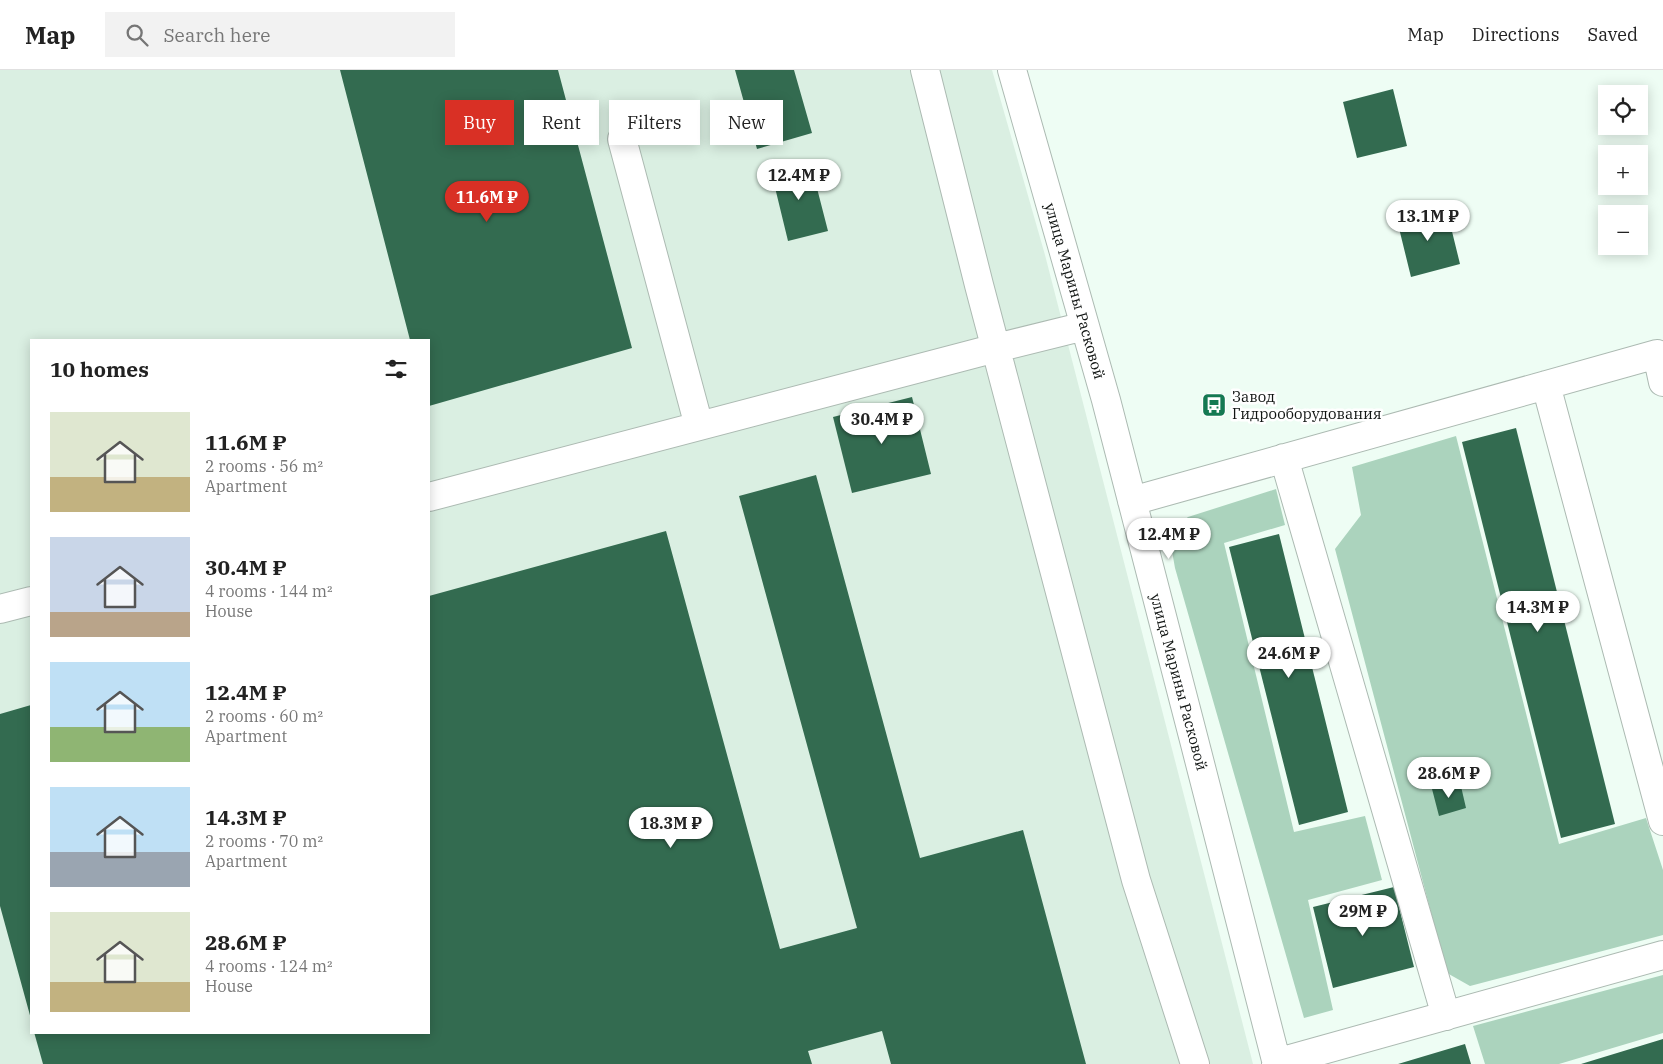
<!DOCTYPE html>
<meta charset="utf-8">
<style>
:root{--surface:#fff;--page:#f2f2f2;--text:#222;--muted:#767676;--line:#e0e0e0;--accent:#d93025}
body{margin:0;font-family:"IBM Plex Serif",serif;background:var(--page);color:var(--text);height:100vh;display:flex;flex-direction:column;font-size:19px;white-space:nowrap}
*{box-sizing:border-box;margin:0}
p{font-size:16px;color:var(--muted)}
.icon{flex:none;width:28px;height:28px;fill:none;stroke:currentColor;stroke-width:2;stroke-linecap:round;stroke-linejoin:round}
.map{position:relative;flex:1;overflow:hidden}
.details{position:absolute;left:30px;top:269px;width:400px;height:695px;display:flex;flex-direction:column;background:var(--surface);border-radius:0px;box-shadow:0 2px 12px #0003}
.details>*{flex:none}
.guide{position:absolute;left:445px;top:30px;width:475px;height:45px;display:flex;gap:10px}
.controls{position:absolute;left:1598px;top:15px;display:grid;gap:10px}
.controls a{display:grid;place-items:center;width:50px;height:50px;border-radius:0px;background:var(--surface);box-shadow:0 2px 12px #0003;font-size:25px}
.price{position:absolute;translate:-50% -42px;padding:0 11px;border-radius:18px;background:#fff;color:#222;font-size:16px;line-height:32px;filter:drop-shadow(0 1px 2px #0008)}
.price::after{content:'';position:absolute;left:50%;top:30px;width:15px;height:11px;margin-left:-8px;background:inherit;clip-path:polygon(0 0,100% 0,50% 100%)}
.price.active{background:var(--accent);color:#fff}
ul{padding:0;list-style:none}
li{display:flex;align-items:center;gap:15px;height:125px;padding:0 20px}
li span{display:grid;place-items:center;flex:none;width:140px;height:100px;border-radius:0px;color:#555}
li>.icon{margin-inline-start:auto}
span .icon{width:60px;height:60px;fill:#fffc;stroke-width:1}
li b{font-size:21px}
h2{display:flex;justify-content:space-between;align-items:center;height:60px;padding:0 20px;font-size:21px}
.tag{padding:0 18px;border-radius:0px;background:var(--surface);box-shadow:0 2px 12px #0003;font-size:18px;line-height:45px}
.tag.active{background:var(--accent);color:#fff}
header{display:flex;align-items:center;gap:30px;box-sizing:border-box;height:70px;padding:0 25px;background:var(--surface);border-bottom:1px solid var(--line)}
header strong{font-size:24px}
nav{display:flex;gap:28px;margin-inline-start:auto;font-size:18px}
.search{width:350px;height:45px;background:var(--page);display:flex;align-items:center;gap:12px;box-sizing:border-box;padding:0 18px;border-radius:0px;color:var(--muted);font-size:19px}
.map>svg:first-child{display:block}
</style>
<header>
<strong>Map</strong>
<div class="search"><svg class="icon" aria-label="search" viewBox="0 0 24 24"><circle cx="10" cy="10" r="6"/><path d="M15 15l6 6"/></svg>Search here</div>
<nav><a>Map</a><a>Directions</a><a>Saved</a></nav>
</header>
<div class="map">
<svg width="1663" height="994" viewBox="0 0 1663 994">
<rect width="100%" height="100%" fill="#eefdf4"/>
<path fill="#daefe2" fill-rule="evenodd" d="M0,0H992L1045,185L1253,994H0ZM31,270H429V962H31Z"/>
<path fill="#abd3bd" d="M1456,366L1559,774L1646,748L1663,800V865L1470,916L1447,903L1335,479L1361,445L1352,397Z
M1276,419L1285,455L1224,473L1294,762L1365,746L1382,810L1308,830L1333,940L1304,948L1175,498L1170,470L1181,453L1188,447Z
M1663,905V963L1559,994H1485L1473,956Z"/>
<path fill="#336b50" d="M340,0H558L632,278L429,336V270H410Z
M735,0H794L812,63L757,79Z
M1393,19L1407,76L1357,88L1343,32Z
M810,91L828,161L788,171L771,101Z
M1446,137L1460,194L1411,207L1397,150Z
M912,327L931,404L852,423L833,347Z
M1516,358L1615,754L1561,768L1462,372Z
M816,405L920,788L1023,760L1086,994H891L882,961L808,981L812,994H43L34,962H429V526L666,461L780,879L857,858L739,426Z
M1279,464L1348,742L1299,755L1229,477Z
M31,635V949L0,836V644Z
M1460,712L1466,738L1439,746L1432,719Z
M1394,817L1414,897L1333,918L1313,837Z
M1663,969V994H1581Z
M1465,974L1471,994H1398Z"/>
<g fill="none" stroke-linecap="round" stroke-linejoin="round">
<defs>
<path id="minor" d="M925,0L979,215L1136,810L1195,994
M1012,0L1106,330L1194,670L1277,994
M622,69L699,356
M1546,315L1663,751
M1284,388L1446,946
M429,427L996,278L1085,256
M1132,431L1657,284L1663,312
M0,539L31,531
M1276,993L1663,885"/>
</defs>
<use href="#minor" stroke="#acbab2" stroke-width="30"/>
<use href="#minor" stroke="#fff" stroke-width="28"/>
</g>
<defs>
<symbol id="bus-square" viewBox="-11 -11 22 22"><rect x="-9" y="-9" width="18" height="18" rx="4" fill="#147952" stroke="#fff"/><path d="M-5-6H5V4H4V6H2V4H-2V6H-4V4H-5ZM-3.5-4V0h7V-4ZM-3.5 1.2v1.5H-2V1.2ZM2 1.2v1.5H3.5V1.2Z" fill="#fff"/></symbol>
</defs>
<g fill-rule="evenodd">
<use href="#bus-square" x="1200" y="321" width="28" height="28"/>
</g>
<g text-anchor="middle" dominant-baseline="central" stroke-width="5" stroke-linejoin="round" paint-order="stroke">
<g font-size="15" fill="#101412" stroke="#fff">
<text transform="translate(1075 221) rotate(74)">улица Марины Расковой</text>
<text transform="translate(1179 612) rotate(75)">улица Марины Расковой</text>
</g>
<g font-size="15" fill="#101412" stroke="#fff" text-anchor="start">
<text x="1232" y="326">Завод<tspan x="1232" dy="17">Гидрооборудования</tspan></text>
</g>
</g>
</svg>
<div class="controls">
<a><svg class="icon" aria-label="locate" viewBox="0 0 24 24"><circle cx="12" cy="12" r="6"/><path d="M12 2v4M12 18v4M2 12h4M18 12h4"/></svg></a>
<a>+</a>
<a>−</a>
</div>
<b class="price" style="left:799px;top:131px">12.4M ₽</b>
<b class="price active" style="left:487px;top:153px">11.6M ₽</b>
<b class="price" style="left:1428px;top:172px">13.1M ₽</b>
<b class="price" style="left:882px;top:375px">30.4M ₽</b>
<b class="price" style="left:1169px;top:490px">12.4M ₽</b>
<b class="price" style="left:1538px;top:563px">14.3M ₽</b>
<b class="price" style="left:1289px;top:609px">24.6M ₽</b>
<b class="price" style="left:1449px;top:729px">28.6M ₽</b>
<b class="price" style="left:671px;top:779px">18.3M ₽</b>
<b class="price" style="left:1363px;top:867px">29M ₽</b>
<div class="guide">
<a class="tag active">Buy</a>
<a class="tag">Rent</a>
<a class="tag">Filters</a>
<a class="tag">New</a>
</div>
<section class="details">
<h2>10 homes<svg class="icon" aria-label="filters" viewBox="0 0 24 24"><path d="M4 7h16M4 17h16"/><circle cx="9" cy="7" r="2"/><circle cx="15" cy="17" r="2"/></svg></h2>
<ul>
<li><span style="background:linear-gradient(#dfe7d0 65%,#c2b280 0)"><svg class="icon" aria-label="home" viewBox="0 0 24 24"><path d="M3 11l9-7 9 7M6 9v11h12V9"/></svg></span><div><b>11.6M ₽</b><p>2 rooms · 56 m²</p><p>Apartment</p></div></li>
<li><span style="background:linear-gradient(#c9d6e8 75%,#b9a48a 0)"><svg class="icon" aria-label="home" viewBox="0 0 24 24"><path d="M3 11l9-7 9 7M6 9v11h12V9"/></svg></span><div><b>30.4M ₽</b><p>4 rooms · 144 m²</p><p>House</p></div></li>
<li><span style="background:linear-gradient(#bfe0f5 65%,#8fb573 0)"><svg class="icon" aria-label="home" viewBox="0 0 24 24"><path d="M3 11l9-7 9 7M6 9v11h12V9"/></svg></span><div><b>12.4M ₽</b><p>2 rooms · 60 m²</p><p>Apartment</p></div></li>
<li><span style="background:linear-gradient(#bfe0f5 65%,#9aa5b1 0)"><svg class="icon" aria-label="home" viewBox="0 0 24 24"><path d="M3 11l9-7 9 7M6 9v11h12V9"/></svg></span><div><b>14.3M ₽</b><p>2 rooms · 70 m²</p><p>Apartment</p></div></li>
<li><span style="background:linear-gradient(#dfe7d0 70%,#c2b280 0)"><svg class="icon" aria-label="home" viewBox="0 0 24 24"><path d="M3 11l9-7 9 7M6 9v11h12V9"/></svg></span><div><b>28.6M ₽</b><p>4 rooms · 124 m²</p><p>House</p></div></li>
</ul>
</section>
</div>
